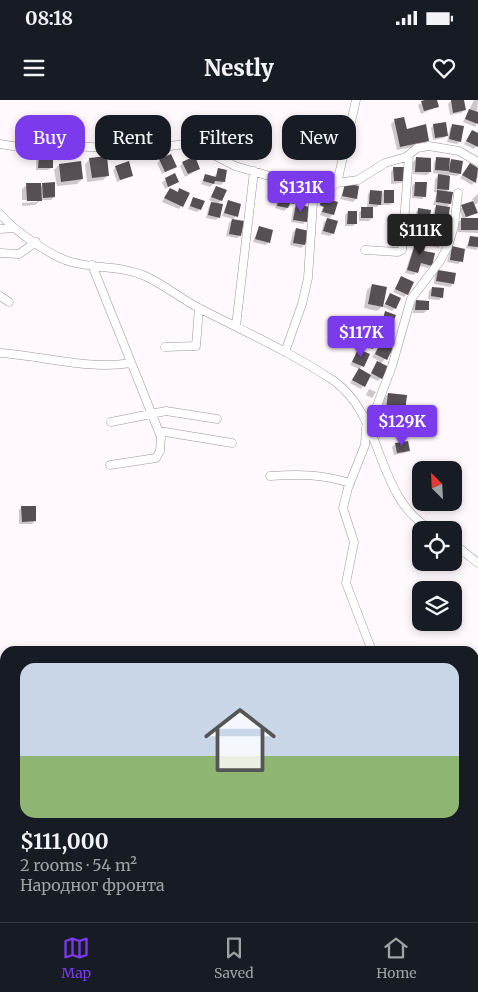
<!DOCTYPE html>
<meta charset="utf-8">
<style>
:root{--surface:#171b24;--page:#20242c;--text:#f1f3f6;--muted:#9ea1a6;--line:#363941;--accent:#7c3aed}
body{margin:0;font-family:Merriweather,serif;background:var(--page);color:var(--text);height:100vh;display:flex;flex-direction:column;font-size:19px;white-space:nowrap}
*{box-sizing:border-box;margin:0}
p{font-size:16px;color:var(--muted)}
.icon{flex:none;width:28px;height:28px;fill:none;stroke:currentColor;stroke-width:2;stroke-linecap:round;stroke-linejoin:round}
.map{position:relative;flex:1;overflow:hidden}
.sheet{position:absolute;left:0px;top:546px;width:479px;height:276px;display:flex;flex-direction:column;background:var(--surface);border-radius:15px 15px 0 0;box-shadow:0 2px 8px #0003}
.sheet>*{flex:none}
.banner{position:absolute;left:15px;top:15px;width:449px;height:45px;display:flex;gap:10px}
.needle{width:32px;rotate:336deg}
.fabs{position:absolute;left:412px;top:361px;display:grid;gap:10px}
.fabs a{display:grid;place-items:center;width:50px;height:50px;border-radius:10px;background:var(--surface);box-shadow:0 2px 8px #0003;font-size:25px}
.price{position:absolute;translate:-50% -42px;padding:0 11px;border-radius:5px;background:var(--accent);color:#fff;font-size:16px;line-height:32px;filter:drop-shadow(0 1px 2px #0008)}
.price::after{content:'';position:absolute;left:50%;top:30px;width:15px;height:11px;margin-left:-8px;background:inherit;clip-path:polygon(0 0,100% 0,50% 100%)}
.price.selected{background:#222;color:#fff}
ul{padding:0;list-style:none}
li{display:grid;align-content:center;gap:10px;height:265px;padding:0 20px}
li span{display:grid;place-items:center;height:155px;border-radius:15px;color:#555}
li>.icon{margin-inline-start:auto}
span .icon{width:90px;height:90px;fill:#fffc;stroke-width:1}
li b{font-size:21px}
.tag{padding:0 18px;border-radius:15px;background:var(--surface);box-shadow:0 2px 8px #0003;font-size:18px;line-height:45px}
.tag.selected{background:var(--accent);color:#fff}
.status{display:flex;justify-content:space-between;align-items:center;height:35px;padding:0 25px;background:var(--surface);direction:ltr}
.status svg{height:14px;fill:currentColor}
header{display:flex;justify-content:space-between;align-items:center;height:65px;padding:0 20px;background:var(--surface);font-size:22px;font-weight:800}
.tabs{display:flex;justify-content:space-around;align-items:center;height:70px;border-top:1px solid var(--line);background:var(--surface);font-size:14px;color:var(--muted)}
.tabs a{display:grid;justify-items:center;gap:2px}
.tabs .selected{color:var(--accent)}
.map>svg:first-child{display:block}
</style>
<div class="status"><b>08:18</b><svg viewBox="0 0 49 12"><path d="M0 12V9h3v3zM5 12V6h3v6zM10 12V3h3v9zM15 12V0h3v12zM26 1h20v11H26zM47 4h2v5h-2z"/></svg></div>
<header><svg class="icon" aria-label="menu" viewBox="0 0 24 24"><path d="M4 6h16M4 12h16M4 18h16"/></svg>Nestly<svg class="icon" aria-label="heart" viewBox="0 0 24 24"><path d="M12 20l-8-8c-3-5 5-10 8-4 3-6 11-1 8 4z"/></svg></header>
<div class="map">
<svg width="478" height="822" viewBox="0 0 478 822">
<rect width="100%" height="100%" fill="#fff9fd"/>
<path fill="#0003" d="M429,0H436L438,6L421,14L418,5Z
M462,0L464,10L461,13L450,15L448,4L451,1Z
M474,0H478L476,27L463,22Z
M394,21L406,30L428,40L423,45L397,50L391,24Z
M434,25L447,35L444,38L433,40L431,28Z
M453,25L460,41L457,44L447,42L450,28Z
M472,31L478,34V44L474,49L464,44Z
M39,54L51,68L48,70H36V57Z
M90,59L108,75L103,80L87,82L85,64Z
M416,59L430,72L427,75L413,74V62Z
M437,59L448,64L452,60L460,73L457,76L449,75L448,90L445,93L450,104L446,107V120L443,123L432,122L434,109L437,105H433L437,92H434L435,79L440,74L433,73L434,62Z
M160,60L175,67L162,74L157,63Z
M183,63L199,69L185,77L180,66Z
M470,64L478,69V77L472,85L460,78Z
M59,65L82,79L77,84L57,86L54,70Z
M116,67L132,75L117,82L113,70Z
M393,69L404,80L401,83L391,84V72Z
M218,70L224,82L221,85L213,84L210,87L201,84L205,75L214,78Z
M175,75L178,82L165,89L162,82Z
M415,83L425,96L422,99L412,98V86Z
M43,84L54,97L51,100H41L35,105L22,106V103L37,102V100H22V89L27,85L40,87Z
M346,84L356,99L353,102L340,99Z
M216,87L221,101L217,104L219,117L216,120L206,118L209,106L213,102L209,100Z
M170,89L177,93L180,90L188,94L179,109L162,102Z
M282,89L293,103L284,111L275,108L279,92Z
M371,91L381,95L384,91L393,102L390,105H381V103L377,107H372V118L369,121H359V112L367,108L368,94Z
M478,94V103L474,105L476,112L463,119L478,120V133L458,132V122L463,119L459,109L474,102L472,99Z
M193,98L200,109L197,112L188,109Z
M322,100L337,102L332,115L328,120L333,133L330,136L321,134L324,122L329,118L320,115L323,107L319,106Z
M228,101L236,116L233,120L240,136L237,138L226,136L229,123L233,119L222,116Z
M296,106L306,121L303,124L291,122L293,109Z
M419,109L428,122L423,126L427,136L423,141L422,151L431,165L428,168L419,166L414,175L405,173L415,142L419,138L413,137L415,128L419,124H414L416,112Z
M348,112L356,123L353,126H345V115Z
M259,127L269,142L266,145L253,142Z
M296,129L304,145L301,148L290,145L293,132Z
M433,131L444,134L439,148L427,145Z
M470,137L478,138L477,150L466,148Z
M453,148L461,161L458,164L447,162L450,151Z
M438,171L455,174L453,184L450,187L434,184L435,174Z
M402,177L407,194L404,197L393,192Z
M372,185L382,207L377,211L364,208L367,190Z
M432,188L442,197L439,200L428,199L429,191Z
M390,194L395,208L392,211L383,207Z
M416,202L427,210L424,213H413V205Z
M386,213L391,226L386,230L392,233L385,245L392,248L381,264V278L378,281L369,277L361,289L350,283L359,269L350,265L358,251L368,255L359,270L370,275L379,261L372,257L381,243L375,241L384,227L379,225L370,249L365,247L367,236L363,235L370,222L380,225Z
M369,289L376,292L372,298L366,295Z
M388,294L404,312L399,316L381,314L383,299Z
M395,344L408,350L405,353L394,355L392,347Z
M22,407L35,421L32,424H19V410Z"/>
<path fill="#565054" d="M425,0H437L439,7L424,11L421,1Z
M451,0H464L466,10L453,13Z
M469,9L478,12V24L465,19Z
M404,17L407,29L426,24L429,41L400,47L394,19Z
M446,22L448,36L435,38L433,24Z
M452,24L464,26L461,42L449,39Z
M472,30L478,33V47L466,41Z
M39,53H53V68H38Z
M171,54L177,67L165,72L159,59Z
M107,56L109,76L92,78L89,58Z
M195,56L200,69L188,74L182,62Z
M416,57L431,58V72H415Z
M436,57L450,58L449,71L435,70Z
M451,59L463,61L461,74L449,72Z
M81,61L83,79L61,82L59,64Z
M129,61L133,76L120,80L115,66Z
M470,63L478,68L476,83L462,75Z
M393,67H405V81H394Z
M218,68L227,70L225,82L215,81L214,84L203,81L205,74L216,77Z
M175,73L179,82L168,87L165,78Z
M438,74L450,76L449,90L437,89Z
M55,82V97L43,98L42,83Z
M415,82H427L426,97L414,96Z
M26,83H41L42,101H27Z
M345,83L359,86L357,99L342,96Z
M216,86L227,90L222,101L211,97Z
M170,88L178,92L179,88L190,93L183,107L164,98Z
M282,88L297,91L294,104L290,103L288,108L277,106Z
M370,90L382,91L381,105L369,104Z
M384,90H394V103H384Z
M437,90L453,92L451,104L436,102Z
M193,97L205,101L201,110L190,106Z
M322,97L338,102L334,115L322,112L324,107L320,105Z
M228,100L241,104L238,117L224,113Z
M473,101L478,113L466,117L461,105Z
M211,102L223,104L220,118L208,115Z
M296,104L310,107L307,122L293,120Z
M436,105L450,107L448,121L434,119Z
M361,107H373V118H361Z
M418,108L431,110L429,123L417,121Z
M348,111H357V124H347Z
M327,118L338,121L334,134L323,131Z
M461,118H478V130H461Z
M232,119L244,121L241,136L229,134Z
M418,124L430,126L428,137L416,135Z
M259,126L273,130L270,143L255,139Z
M296,128L309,131L305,145L293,143Z
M432,130L446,133L443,145L430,142Z
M470,136L478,137V147L468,146Z
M417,138L427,140L424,151L435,153L432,166L421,163L418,173L407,170Z
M452,146L465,149L463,162L450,160Z
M438,170L456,173L454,184L436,181Z
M401,176L414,182L408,195L395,189Z
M372,184L387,187L383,207L368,204Z
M432,187L444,188L443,198L431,196Z
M390,193L401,198L396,209L385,204Z
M416,200L429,201V210H415Z
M385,211L396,215L392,226L382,223Z
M369,221L380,224L373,249L365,246L368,233L365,232Z
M383,227L394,233L389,243L378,237Z
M381,242L393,248L387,260L375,254Z
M358,249L370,254L364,267L352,262Z
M377,261L389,267L382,279L371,273Z
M359,268L371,275L365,287L352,280Z
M388,293L407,295L405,312L386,310Z
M408,341L410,351L397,353L395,343Z
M21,406H36V421L22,422Z"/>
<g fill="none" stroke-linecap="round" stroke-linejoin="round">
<defs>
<path id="minor" d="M0,44L25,48L61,46L150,49L191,43L235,66L321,91L328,90L337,83
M337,83L358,80L385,63L406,57L417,48L429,46L459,51L478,62
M337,83L356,0
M0,114C13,130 52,157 71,162C97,169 119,165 145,176C163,184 180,198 197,207C243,231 291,252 334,281C385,317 375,399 432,430
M0,129L14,128
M365,150L398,152L402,150L409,55
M0,153L19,154L36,142
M92,165L161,337L160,351L156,358L110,365
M0,196L9,202
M236,226L254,71
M165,247L196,246L199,208
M285,252L302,204L308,178L314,88
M0,253C44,256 87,270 131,263
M365,320L375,311L392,266L411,199L440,161L448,146L454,126L458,93
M111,322L166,311L217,319
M366,328L365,345L348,388L343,408L354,442L346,483L372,551
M159,331L232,343
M270,376C298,374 322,374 350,383
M454,444L478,463
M0,568L5,572
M0,685L5,693
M250,818L253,822
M48,822L52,818
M177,822L179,818"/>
</defs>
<use href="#minor" stroke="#9b9599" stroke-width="9"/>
<use href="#minor" stroke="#fff" stroke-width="8"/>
</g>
</svg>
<div class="fabs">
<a><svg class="needle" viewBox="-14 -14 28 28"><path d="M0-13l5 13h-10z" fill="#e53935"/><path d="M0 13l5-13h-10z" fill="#9ea1a6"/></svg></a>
<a><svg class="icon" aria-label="locate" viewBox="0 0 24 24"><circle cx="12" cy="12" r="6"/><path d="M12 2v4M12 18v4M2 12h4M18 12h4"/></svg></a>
<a><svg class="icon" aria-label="layers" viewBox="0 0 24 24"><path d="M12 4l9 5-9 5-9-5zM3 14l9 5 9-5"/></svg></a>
</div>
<b class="price" style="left:301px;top:113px">$131K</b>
<b class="price selected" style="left:420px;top:156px">$111K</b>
<b class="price" style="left:361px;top:258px">$117K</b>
<b class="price" style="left:402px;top:347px">$129K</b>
<div class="banner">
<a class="tag selected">Buy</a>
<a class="tag">Rent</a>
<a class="tag">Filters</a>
<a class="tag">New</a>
</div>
<section class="sheet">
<ul>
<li><span style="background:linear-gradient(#c9d6e8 60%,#8fb573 0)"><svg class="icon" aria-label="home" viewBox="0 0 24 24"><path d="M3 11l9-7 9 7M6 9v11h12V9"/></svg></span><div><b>$111,000</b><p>2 rooms · 54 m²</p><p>Народног фронта</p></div></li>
</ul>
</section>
</div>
<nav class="tabs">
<a class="selected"><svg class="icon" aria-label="map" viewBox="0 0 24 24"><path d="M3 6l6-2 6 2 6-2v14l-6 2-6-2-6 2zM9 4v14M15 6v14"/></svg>Map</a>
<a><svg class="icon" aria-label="saved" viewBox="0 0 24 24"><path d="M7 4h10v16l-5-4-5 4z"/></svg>Saved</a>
<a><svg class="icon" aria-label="home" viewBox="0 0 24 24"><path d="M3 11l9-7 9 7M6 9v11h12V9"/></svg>Home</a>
</nav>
